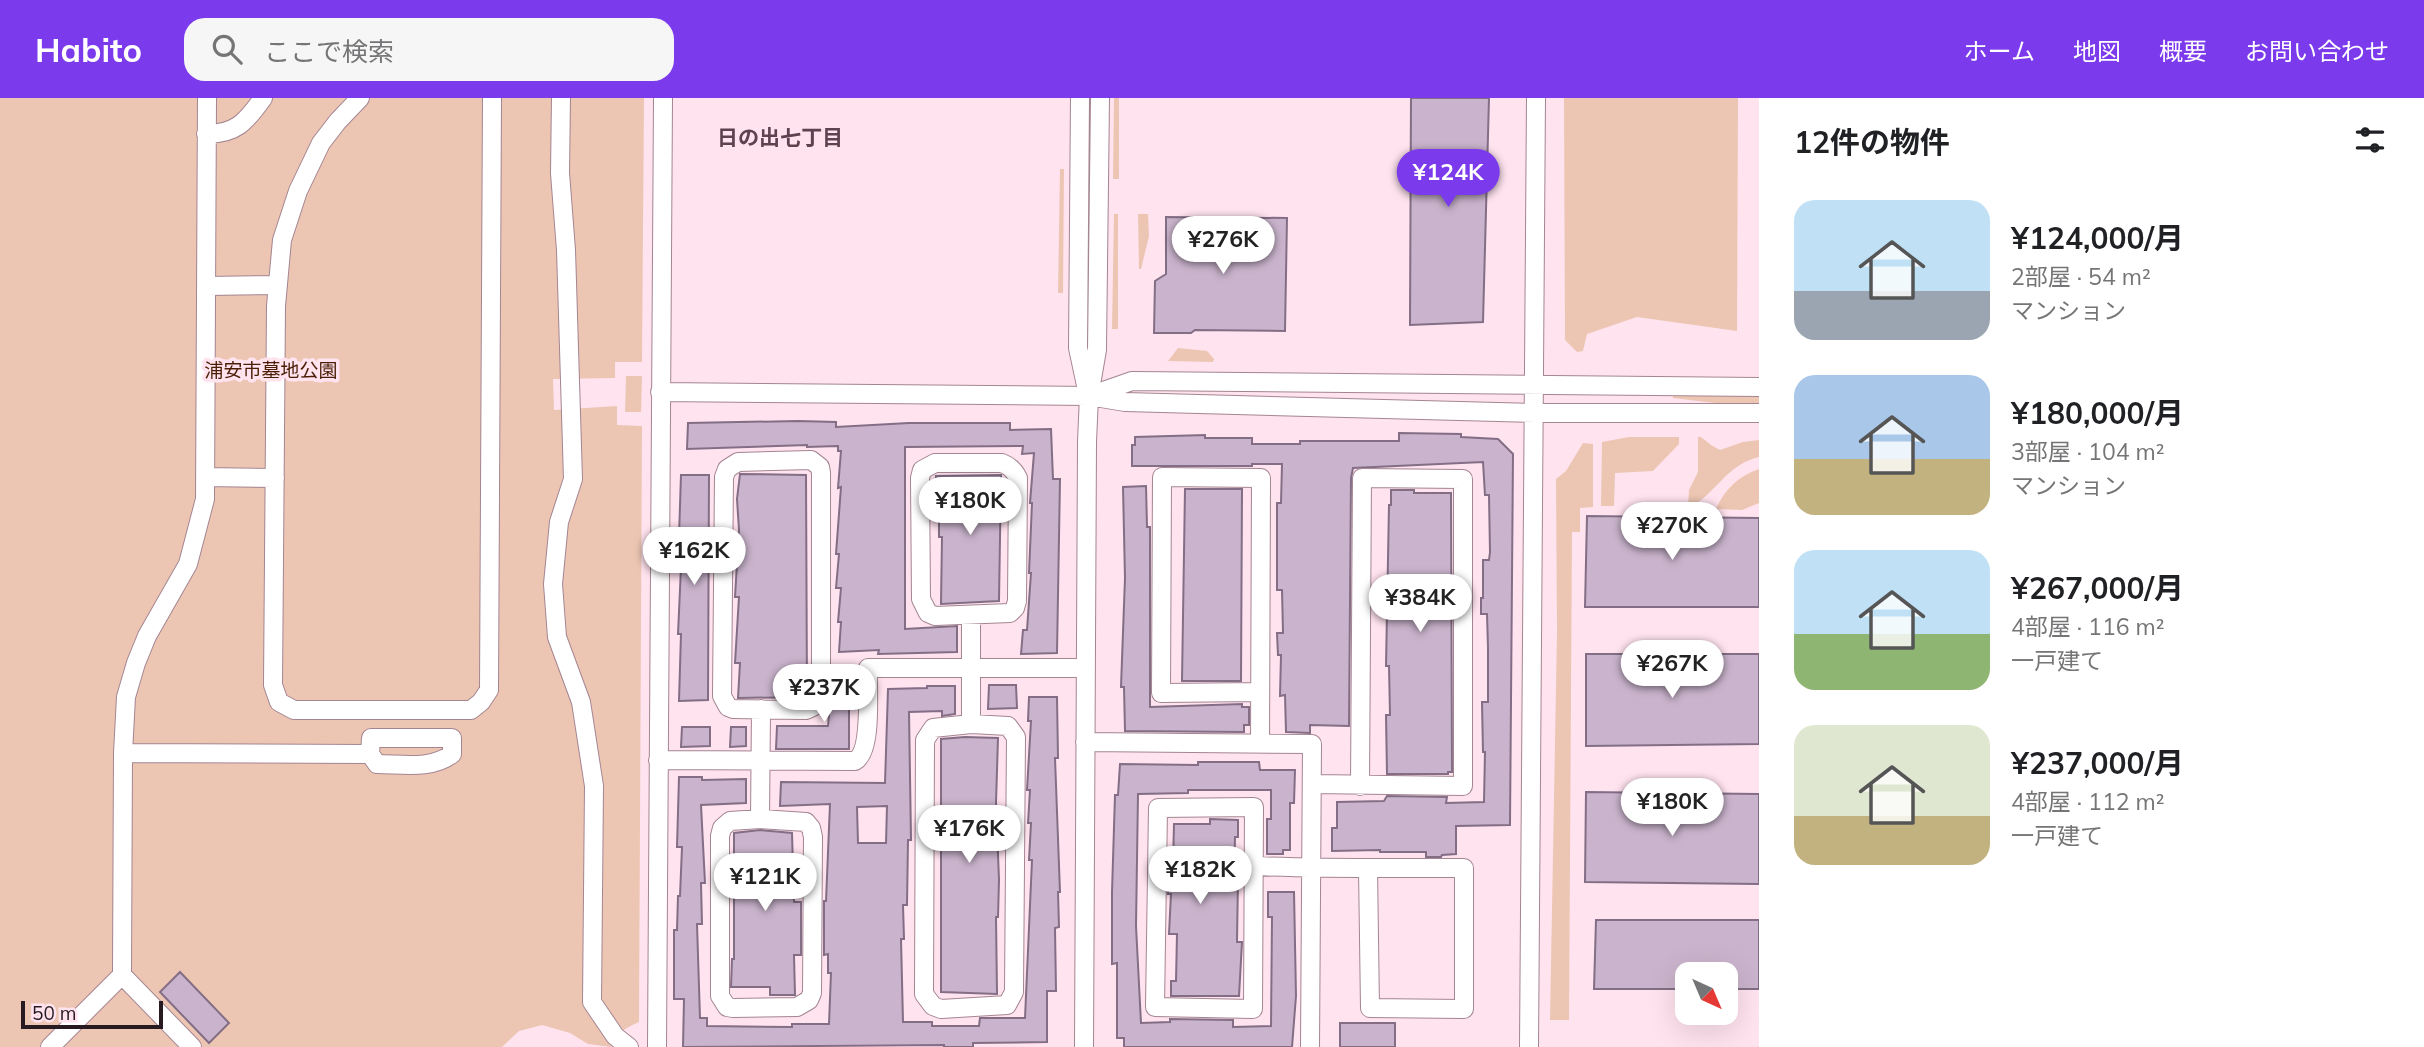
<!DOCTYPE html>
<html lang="ja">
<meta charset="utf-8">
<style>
:root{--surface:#fff;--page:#f6f6f6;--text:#202124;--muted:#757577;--accent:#7c3aed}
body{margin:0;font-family:Mulish,"Noto Sans JP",sans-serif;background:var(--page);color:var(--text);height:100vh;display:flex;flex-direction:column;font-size:26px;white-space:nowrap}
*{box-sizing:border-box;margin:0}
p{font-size:23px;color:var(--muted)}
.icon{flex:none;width:38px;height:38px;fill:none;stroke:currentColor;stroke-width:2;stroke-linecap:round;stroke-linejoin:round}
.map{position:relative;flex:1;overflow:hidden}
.side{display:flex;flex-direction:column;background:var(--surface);width:665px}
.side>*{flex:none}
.needle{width:46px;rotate:136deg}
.buttons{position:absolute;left:1675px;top:864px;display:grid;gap:14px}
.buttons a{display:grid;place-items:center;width:63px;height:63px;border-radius:14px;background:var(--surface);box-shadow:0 7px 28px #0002;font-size:35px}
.scale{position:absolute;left:21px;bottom:18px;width:142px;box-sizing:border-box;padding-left:7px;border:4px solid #271b21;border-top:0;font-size:19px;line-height:24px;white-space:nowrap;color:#271b21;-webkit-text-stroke:5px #ffe3ef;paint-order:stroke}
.price{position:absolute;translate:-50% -60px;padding:0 16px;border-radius:24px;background:#fff;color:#222;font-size:23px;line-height:46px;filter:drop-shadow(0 2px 4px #0008)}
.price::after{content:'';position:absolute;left:50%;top:42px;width:21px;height:16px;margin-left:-10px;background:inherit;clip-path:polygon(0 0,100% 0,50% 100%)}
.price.on{background:var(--accent);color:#fff}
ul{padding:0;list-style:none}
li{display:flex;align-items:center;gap:21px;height:175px;padding:0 35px}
li span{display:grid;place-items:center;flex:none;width:196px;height:140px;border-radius:21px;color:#555}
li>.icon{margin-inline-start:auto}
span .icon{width:84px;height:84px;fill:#fffc;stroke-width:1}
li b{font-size:30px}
h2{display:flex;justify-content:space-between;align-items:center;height:84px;padding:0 35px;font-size:30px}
header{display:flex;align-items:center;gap:42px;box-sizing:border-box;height:98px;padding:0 35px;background:var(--accent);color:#fff}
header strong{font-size:33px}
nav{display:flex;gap:38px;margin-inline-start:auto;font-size:24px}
.search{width:490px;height:63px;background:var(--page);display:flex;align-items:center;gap:18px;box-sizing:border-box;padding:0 24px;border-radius:21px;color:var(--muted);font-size:26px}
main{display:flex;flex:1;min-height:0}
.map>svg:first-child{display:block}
</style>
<header>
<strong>Habito</strong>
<div class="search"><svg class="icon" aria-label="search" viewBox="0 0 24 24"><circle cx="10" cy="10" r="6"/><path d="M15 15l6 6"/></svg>ここで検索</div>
<nav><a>ホーム</a><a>地図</a><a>概要</a><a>お問い合わせ</a></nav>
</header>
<main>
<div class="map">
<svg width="1759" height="949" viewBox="0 0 1759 949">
<rect width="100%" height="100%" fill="#ffe3ef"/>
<path fill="#edc6b3" d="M0,0H644L642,264H615V280L553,281L554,312L617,308V327L642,328L639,924C625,930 617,935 611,949L588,946L570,935L542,927L519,933L502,949H0Z
M1084,0H1094V83L1086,153Z
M1114,0H1119V81H1113Z
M1564,0H1738L1737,233L1637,219L1587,236L1583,253L1577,254L1565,242Z
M1060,71H1064L1063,195H1058Z
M1114,116H1118V231H1112Z
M1138,116H1148L1149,138L1141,171H1139Z
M1178,250L1207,253L1214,261L1213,264L1168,263Z
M626,278H642L641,314H625Z
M1673,297L1759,298V308L1732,307L1673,300Z
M1629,339H1679V346L1653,373L1615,375L1614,408H1601L1602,344Z
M1698,339H1701L1711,347L1720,352L1743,344L1759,342V359C1725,367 1716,397 1688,410L1689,392L1698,374Z
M1583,345L1593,346V409L1580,410V434H1572L1569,922H1550L1557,534L1556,381L1566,373Z
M1759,371V405L1742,412L1716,411C1725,391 1738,378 1759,371Z"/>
<path fill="#cab4cd" stroke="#836e85" stroke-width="2" fill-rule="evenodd" d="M1411,0H1489L1483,224L1410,227Z
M1166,119L1287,120L1285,233L1195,232L1191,235H1154L1155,183L1166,176Z
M798,323L836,324V329L909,325H1010V332L1051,331L1053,381H1060L1057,555L1021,556L1023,532H1027L1031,475H1029L1032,405H1030L1034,355L1022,356L1023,348L905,349V531L957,528V554L878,556L879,552L839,554L841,524H838L841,490H836L839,456H836L841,389L838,390L841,353H838V348L807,349V347L687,351L688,325Z
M1399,335L1461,336V339L1498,341L1513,356L1510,727L1456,728V756L1442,757L1441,759H1426V754H1380V752L1332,753V730H1337V704L1384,703L1387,698L1447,699L1446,705L1484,704L1485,654H1483L1482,604H1488V550L1487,516H1481V500H1483V462H1489L1490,454L1489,397H1485L1483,364L1353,370L1351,380L1349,628L1310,627V635L1286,634L1285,597L1280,598L1281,557H1278L1277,535H1283L1282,492H1277V405H1281L1282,366H1252V368H1132V347H1135V339L1205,337V340H1252V346H1300V343H1399Z
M740,376L806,377L807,599L738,600L740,565H735L739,499H735L739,432L737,401Z
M681,377H709L708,602L679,603L681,536H678L681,469H678Z
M1001,377L999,503L941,506L942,439H939V401L935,402L936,378Z
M1146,388L1147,429H1150V609L1242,606V609H1249V627H1244V634L1125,633L1124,589H1121L1125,480L1123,389Z
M1185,391H1242L1241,583H1182Z
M1391,392H1414V395H1451L1452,674H1448V676H1387L1386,617H1390L1389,568H1386L1389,407H1391Z
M1587,418L1759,420V509H1585Z
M1586,556H1759V646L1586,648Z
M832,583H857V607H849V651H776L777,628H828Z
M989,587H1016L1017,610L988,611Z
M927,588H955V616L942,618V613L909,614L911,742H908L907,807H903L904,841H901L903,924H932V928H979L980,920H1025L1032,762H1029L1031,725H1028L1030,692H1027L1031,623H1028L1029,599H1057L1058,660H1055L1060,794H1058L1059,829L1055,830L1056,893H1047V944L973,945V949H944V947L683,949L684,901H674V832H677L678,798H680L682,749H677L679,679H702V682L746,681V705L701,707L705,785H701L702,826H697L700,920H707V928L792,929V926H829L831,875H828V856L824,857V803H826L830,706L780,708L781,684L885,685L888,591L927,590ZM887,708L886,745H858L857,709Z
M682,629H710V648L681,649Z
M731,629H746V648L730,649Z
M965,639L998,640L996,705L999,782L998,819H996L997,896L941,894V641Z
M1198,664H1259L1260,672H1295L1294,705H1290V752H1283V756H1267V721H1271V692H1188V695L1138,696L1136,828L1141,925L1170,924V921L1233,922V929L1271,928L1272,819H1268V794H1294L1296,898L1292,949H1124V940H1117V865L1112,866V794L1115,697H1118L1120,666L1198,667Z
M1586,694L1759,696V786L1585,784Z
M1210,721L1238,722V739H1235L1234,780H1238L1237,844H1242L1239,898H1171V883H1176L1177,836H1169L1171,796H1168L1169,767H1173L1174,726H1210Z
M760,732L792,735L794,804H801V857H794L795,897H770V889H731L732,861H734V735Z
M1596,822H1759V891H1726V877H1687V891H1594Z
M180,874L229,925L209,945L160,894Z
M1340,925H1395V949H1340Z"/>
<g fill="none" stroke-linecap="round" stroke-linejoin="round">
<defs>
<path id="minor" d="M207,0L205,401L188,466L147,538L136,565L126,599L123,655L370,656
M360,0L338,23L321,45L298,93L282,142L276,208L273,587L279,604L294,612H471L481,604L489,592L492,0
M561,0L560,75L566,152L573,381L559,424L553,486L557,539L581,604L594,688L592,904L615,938L629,949
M1080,0L1078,250L1087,292
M206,36C236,36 246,24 263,0
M207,188L278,187
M660,294L1089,298L1125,304L1535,315H1759
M1092,297L1132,283L1759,289
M811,362L820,369L821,375V597C818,606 815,609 806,612L733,611L728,609L722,598L724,379L727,371L738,364Z
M935,365H1002C1010,368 1014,372 1018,380L1017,503L1015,510L1010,515L935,518L928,515L921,501L920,380L922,372Z
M205,379L275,380
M971,518V626
M1260,594L1161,595L1162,379L1261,380L1260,645
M971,626L1008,628L1016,639L1014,894L1007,907L941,911L933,908L924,896L925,642L933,630Z
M371,640H452V656C431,672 402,666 377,666L370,656Z
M1085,644L1312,646L1310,949
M658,662L855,663C873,653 867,591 868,570H1086
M1313,686L1463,688V381L1362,380L1360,688
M1254,709L1253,911L1155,909L1158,710Z
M760,721L806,724L811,730L813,739L812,895L809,902L797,909L733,910L727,909L720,898V738L722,730L730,723Z
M760,721L761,611
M1255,768C1324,771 1394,770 1464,770V911L1370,910L1368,770
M122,877L192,949
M50,949L122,877L123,655
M657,949L663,0
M1084,949L1087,344L1089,298L1097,252L1100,0
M1529,949L1536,0"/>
</defs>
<use href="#minor" stroke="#a48592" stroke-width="20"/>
<use href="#minor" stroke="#fff" stroke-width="18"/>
</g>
<g text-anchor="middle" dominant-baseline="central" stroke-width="7" stroke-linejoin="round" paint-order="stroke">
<g font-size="19" fill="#4a1e05" stroke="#ffe3ef">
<text x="271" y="272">浦安市墓地公園</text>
</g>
<g font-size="21" font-weight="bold" fill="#5e424f" stroke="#ffe3ef">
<text x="780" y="39">日の出七丁目</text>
</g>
</g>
</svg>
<div class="buttons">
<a><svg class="needle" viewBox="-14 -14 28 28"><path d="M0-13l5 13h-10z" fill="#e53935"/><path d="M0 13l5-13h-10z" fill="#757577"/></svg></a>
</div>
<div class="scale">50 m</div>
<b class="price on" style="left:1448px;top:111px">¥124K</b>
<b class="price" style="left:1223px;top:178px">¥276K</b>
<b class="price" style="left:970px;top:439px">¥180K</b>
<b class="price" style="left:1672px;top:464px">¥270K</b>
<b class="price" style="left:694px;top:489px">¥162K</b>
<b class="price" style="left:1420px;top:536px">¥384K</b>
<b class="price" style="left:1672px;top:602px">¥267K</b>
<b class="price" style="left:824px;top:626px">¥237K</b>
<b class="price" style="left:1672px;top:740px">¥180K</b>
<b class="price" style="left:969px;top:767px">¥176K</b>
<b class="price" style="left:1200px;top:808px">¥182K</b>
<b class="price" style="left:765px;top:815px">¥121K</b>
</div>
<section class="side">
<h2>12件の物件<svg class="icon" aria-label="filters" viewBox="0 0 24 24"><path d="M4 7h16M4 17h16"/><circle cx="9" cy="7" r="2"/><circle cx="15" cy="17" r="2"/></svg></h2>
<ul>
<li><span style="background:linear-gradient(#bfe0f5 65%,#9aa5b1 0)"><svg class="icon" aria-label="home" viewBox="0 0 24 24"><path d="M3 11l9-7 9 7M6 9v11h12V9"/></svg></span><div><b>¥124,000/月</b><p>2部屋 · 54 m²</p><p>マンション</p></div></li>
<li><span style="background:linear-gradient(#a9c7e8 60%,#c2b280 0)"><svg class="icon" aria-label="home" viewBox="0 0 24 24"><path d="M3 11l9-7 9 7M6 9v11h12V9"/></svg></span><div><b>¥180,000/月</b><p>3部屋 · 104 m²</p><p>マンション</p></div></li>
<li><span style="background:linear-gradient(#bfe0f5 60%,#8fb573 0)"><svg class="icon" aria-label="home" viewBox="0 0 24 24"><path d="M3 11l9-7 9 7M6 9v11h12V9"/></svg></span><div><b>¥267,000/月</b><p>4部屋 · 116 m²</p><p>一戸建て</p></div></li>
<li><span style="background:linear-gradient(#dfe7d0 65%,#c2b280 0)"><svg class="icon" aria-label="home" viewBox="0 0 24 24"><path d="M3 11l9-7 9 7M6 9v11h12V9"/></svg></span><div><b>¥237,000/月</b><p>4部屋 · 112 m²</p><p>一戸建て</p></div></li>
</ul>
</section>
</main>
